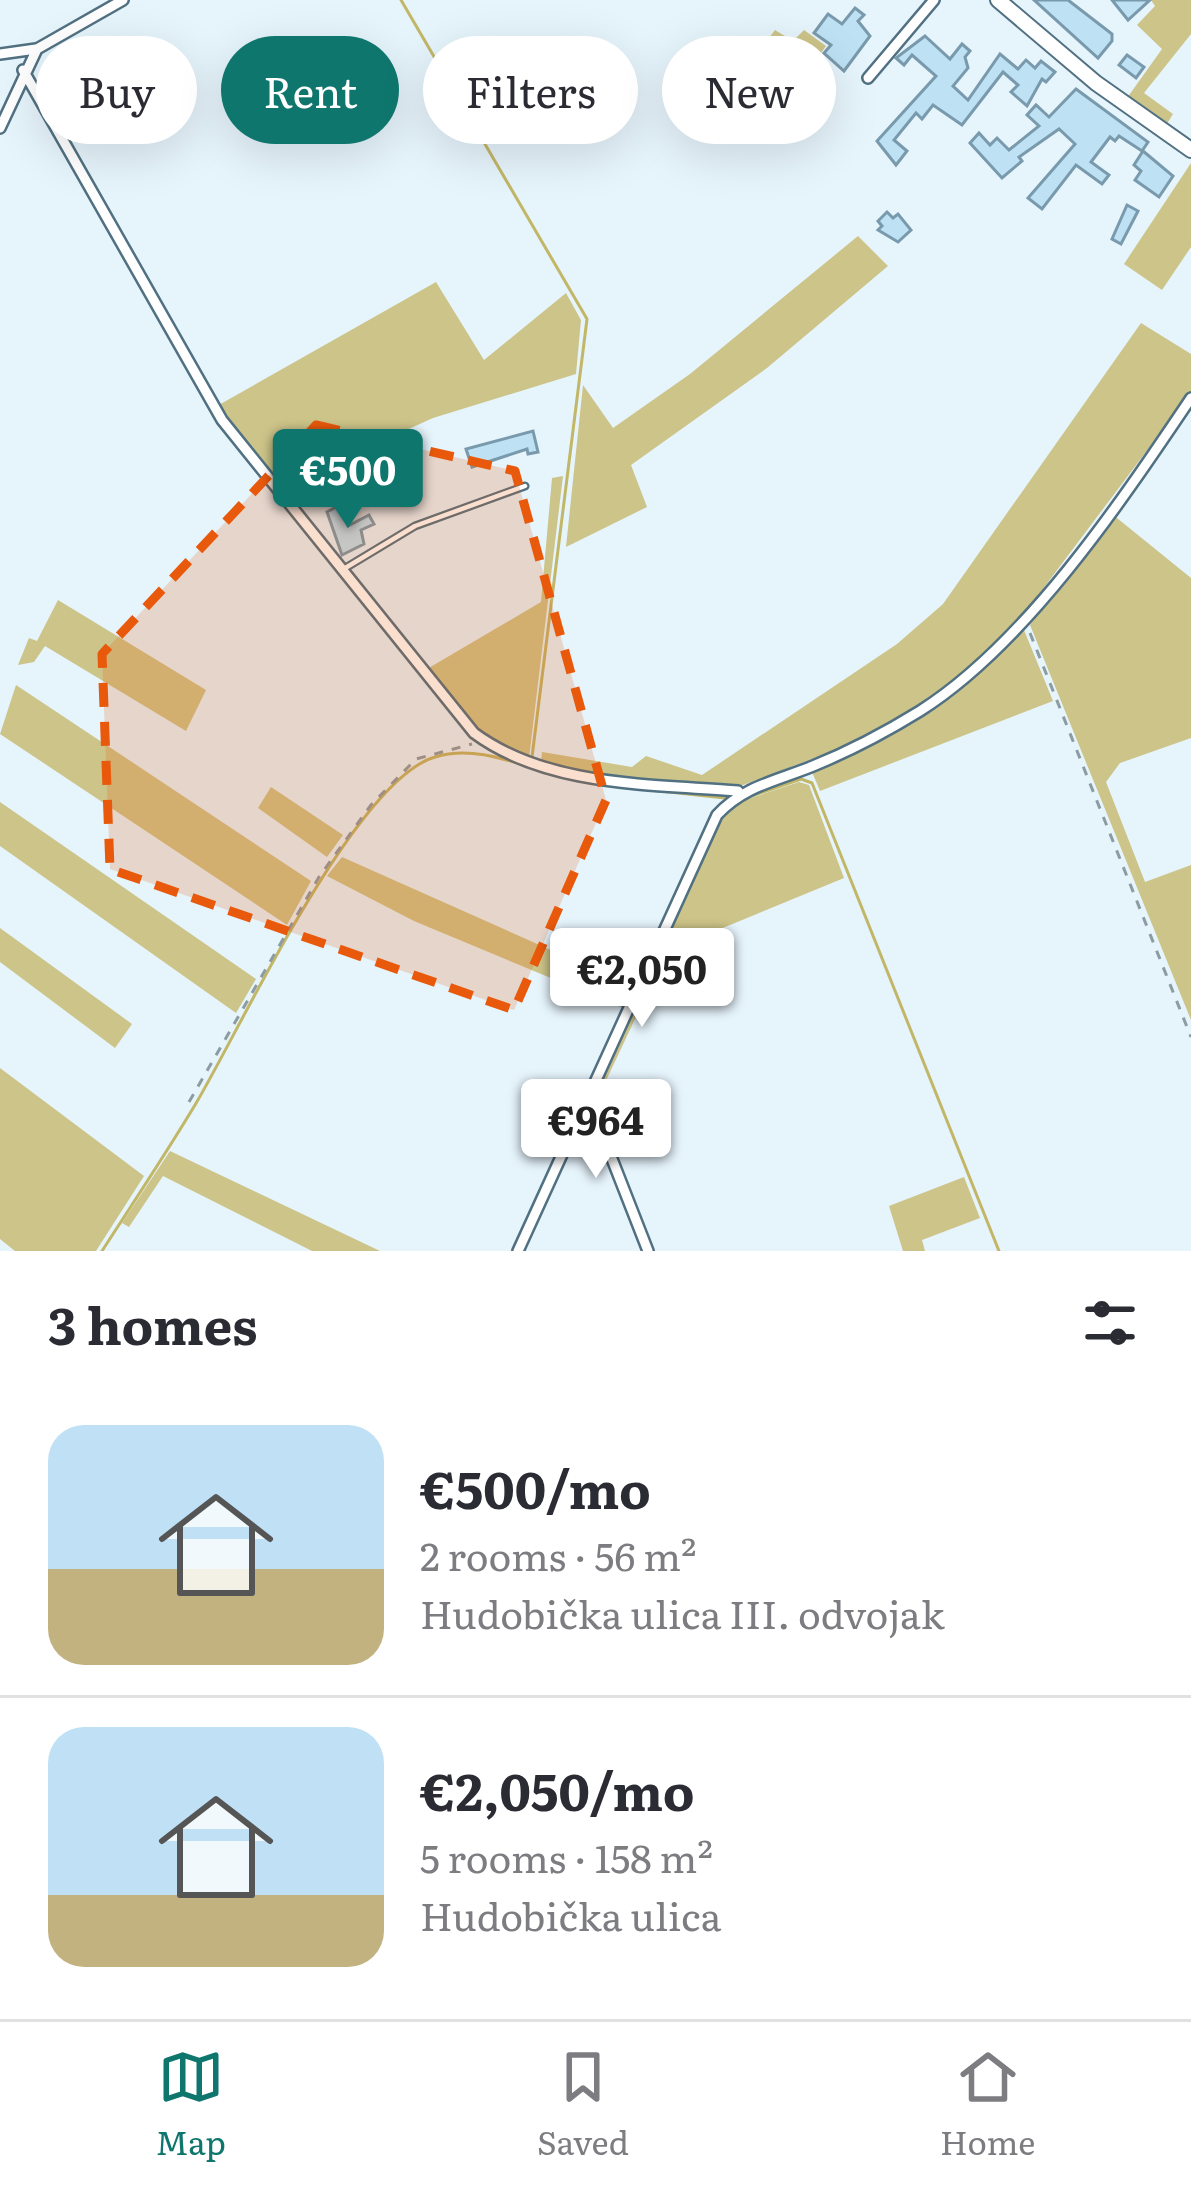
<!DOCTYPE html>
<meta charset="utf-8">
<style>
:root{--surface:#fff;--page:#f2f2f3;--text:#2b2b33;--muted:#7c7c81;--line:#e1e1e2;--accent:#0f766e}
body{margin:0;font-family:Literata,serif;background:var(--page);color:var(--text);height:100vh;display:flex;flex-direction:column;font-size:45px;white-space:nowrap}
*{box-sizing:border-box;margin:0}
p{font-size:39px;color:var(--muted)}
.icon{flex:none;width:66px;height:66px;fill:none;stroke:currentColor;stroke-width:2;stroke-linecap:round;stroke-linejoin:round}
.map{position:relative;height:1251px;overflow:hidden}
.panel{display:flex;flex-direction:column;background:var(--surface);flex:1}
.panel>*{flex:none}
.banner{position:absolute;left:36px;top:36px;width:1119px;height:108px;display:flex;gap:24px}
.price{position:absolute;translate:-50% -102px;padding:0 27px;border-radius:12px;background:#fff;color:#222;font-size:39px;line-height:78px;filter:drop-shadow(0 3px 6px #0008)}
.price::after{content:'';position:absolute;left:50%;top:72px;width:36px;height:27px;margin-left:-18px;background:inherit;clip-path:polygon(0 0,100% 0,50% 100%)}
.price.on{background:var(--accent);color:#fff}
ul{padding:0;list-style:none}
li{display:flex;align-items:center;gap:36px;height:300px;padding:0 48px}
li+li{border-top:3px solid var(--line)}
li span{display:grid;place-items:center;flex:none;width:336px;height:240px;border-radius:36px;color:#555}
li>.icon{margin-inline-start:auto}
span .icon{width:144px;height:144px;fill:#fffc;stroke-width:1}
li b{font-size:51px}
h2{display:flex;justify-content:space-between;align-items:center;height:144px;padding:0 48px;font-size:51px}
.tag{padding:0 42px;border-radius:54px;background:var(--surface);box-shadow:0 12px 48px #0002;font-size:42px;line-height:108px}
.tag.on{background:var(--accent);color:#fff}
.tabs{display:flex;justify-content:space-around;align-items:center;height:168px;border-top:3px solid var(--line);background:var(--surface);font-size:33px;color:var(--muted)}
.tabs a{display:grid;justify-items:center;gap:6px}
.tabs .on{color:var(--accent)}
.map>svg:first-child{display:block}
</style>
<div class="map">
<svg width="1191" height="1251" viewBox="0 0 1191 1251">
<rect width="100%" height="100%" fill="#e6f4fc"/>
<path fill="#cdc489" d="M1151,0H1191V34L1144,93L1173,114L1165,127L1127,98L1162,49L1137,25L1155,6Z
M775,30L793,41L804,30L826,46L786,102L767,73L773,66L759,51Z
M1191,163V247L1162,290L1124,264Z
M858,236L888,266L767,368L631,465L647,507L566,547L583,385L613,428L690,374Z
M436,282L484,360L566,293L581,320L576,374L433,418L279,488L217,406Z
M1141,323L1191,354V392L1021,618L958,679L867,738L738,787L601,775L541,762L542,752L632,767L646,756L702,775L897,644L943,604Z
M563,476L529,758L475,729L427,669L541,602L552,478Z
M1112,514L1191,578V738L1120,763L1106,782L1145,882L1191,865V1020L1030,625Z
M58,600L206,690L186,731L45,646L34,662L18,665L29,638L37,641Z
M1024,630L1053,701L820,791L812,772C891,735 959,689 1024,630Z
M16,685L311,881L287,925L0,734Z
M799,782L809,785L844,878L667,951L595,1104L593,1096L720,817L733,804Z
M271,787L343,835L327,857L258,808Z
M0,802L256,979L236,1013L0,846Z
M342,857L634,987L623,1008L414,921L327,876Z
M0,928L132,1024L115,1048L0,962Z
M0,1068L144,1176L96,1251H15L0,1239Z
M170,1151L380,1251H312L163,1176L129,1227L122,1223Z
M964,1177L980,1218L922,1240L925,1251H903L889,1206Z"/>
<g fill="none" stroke-linecap="round" stroke-linejoin="round">
<path stroke="#c2b667" stroke-width="3" d="M401,0L587,319L532,757
M641,789L725,798
M743,799L801,779L812,783L999,1251
M102,1251C133,1203 165,1155 195,1105C241,1028 354,781 435,757C482,742 532,772 578,780"/>
</g>
<path fill="#bee1f4" stroke="#799aac" stroke-width="3" d="M1034,0H1068L1112,34V41L1098,58Z
M1112,0H1150L1128,20Z
M855,8L864,15L858,21L870,36L844,71L824,53L831,45L814,33L828,14L842,24Z
M925,36L950,59L962,44L970,51L965,57L968,68L953,86L968,100L1000,54L1018,69L1026,60L1035,68L1041,61L1055,72L1046,82L1042,79L1027,106L1011,92L1018,85L1003,72L962,125L933,105L922,119L916,113L894,140L907,151L896,165L877,141L936,76L912,55L904,65L896,58Z
M1127,55L1144,67L1136,78L1119,65Z
M1076,89L1148,142L1142,151L1119,136L1115,141L1110,137L1091,162L1109,175L1102,184L1076,165L1042,209L1028,198L1075,144L1059,129L1019,157L1022,161L1002,178L970,143L979,133L990,145L997,138L1009,150L1039,126L1027,115L1036,105L1049,117Z
M1143,151L1173,176L1159,197L1135,180L1141,171L1134,165Z
M1127,205L1138,211L1121,244L1112,239Z
M887,212L893,218L898,214L911,230L898,242L878,230L882,226L878,221Z
M533,431L538,452L528,454L527,449L472,467L466,449Z
M338,506L348,526L369,515L374,524L361,530L364,544L342,555L327,512Z"/>
<g fill="none" stroke-linecap="round" stroke-linejoin="round">
<defs>
<path id="service" d="M342,570L415,526L525,486"/>
<path id="minor" d="M0,54L36,49
M23,70L222,420L474,733C547,787 651,784 738,791
M868,78L934,0
M0,128L37,49L123,0
M587,1095L648,1251
M518,1251L717,815C744,786 776,781 813,766C850,751 886,732 920,711C1026,644 1121,502 1191,398"/>
<path id="secondary" d="M998,0L1096,83L1191,150"/>
</defs>
<use href="#service" stroke="#517182" stroke-width="9"/>
<use href="#minor" stroke="#517182" stroke-width="14"/>
<use href="#secondary" stroke="#517182" stroke-width="18"/>
<path stroke="#8d9ba3" stroke-width="3" stroke-dasharray="9 9" stroke-linecap="butt" d="M1030,633L1191,1037
M189,1102L319,877L371,805L416,759L472,744"/>
<use href="#service" stroke="#fff" stroke-width="4.5"/>
<use href="#minor" stroke="#fff" stroke-width="9"/>
<use href="#secondary" stroke="#fff" stroke-width="14"/>
</g>
<path fill="#e8590c" fill-opacity="0.2" stroke="#e8590c" stroke-width="9" stroke-dasharray="24 15" stroke-linejoin="round" d="M316,425L515,471L606,800L514,1010L110,869L102,654Z"/>
</svg>
<b class="price on" style="left:348px;top:531px">€500</b>
<b class="price" style="left:642px;top:1030px">€2,050</b>
<b class="price" style="left:596px;top:1181px">€964</b>
<div class="banner">
<a class="tag">Buy</a>
<a class="tag on">Rent</a>
<a class="tag">Filters</a>
<a class="tag">New</a>
</div>
</div>
<section class="panel">
<h2>3 homes<svg class="icon" aria-label="filters" viewBox="0 0 24 24"><path d="M4 7h16M4 17h16"/><circle cx="9" cy="7" r="2"/><circle cx="15" cy="17" r="2"/></svg></h2>
<ul>
<li><span style="background:linear-gradient(#bfe0f5 60%,#c2b280 0)"><svg class="icon" aria-label="home" viewBox="0 0 24 24"><path d="M3 11l9-7 9 7M6 9v11h12V9"/></svg></span><div><b>€500/mo</b><p>2 rooms · 56 m²</p><p>Hudobička ulica III. odvojak</p></div></li>
<li><span style="background:linear-gradient(#bfe0f5 70%,#c2b280 0)"><svg class="icon" aria-label="home" viewBox="0 0 24 24"><path d="M3 11l9-7 9 7M6 9v11h12V9"/></svg></span><div><b>€2,050/mo</b><p>5 rooms · 158 m²</p><p>Hudobička ulica</p></div></li>
</ul>
</section>
<nav class="tabs">
<a class="on"><svg class="icon" aria-label="map" viewBox="0 0 24 24"><path d="M3 6l6-2 6 2 6-2v14l-6 2-6-2-6 2zM9 4v14M15 6v14"/></svg>Map</a>
<a><svg class="icon" aria-label="saved" viewBox="0 0 24 24"><path d="M7 4h10v16l-5-4-5 4z"/></svg>Saved</a>
<a><svg class="icon" aria-label="home" viewBox="0 0 24 24"><path d="M3 11l9-7 9 7M6 9v11h12V9"/></svg>Home</a>
</nav>
